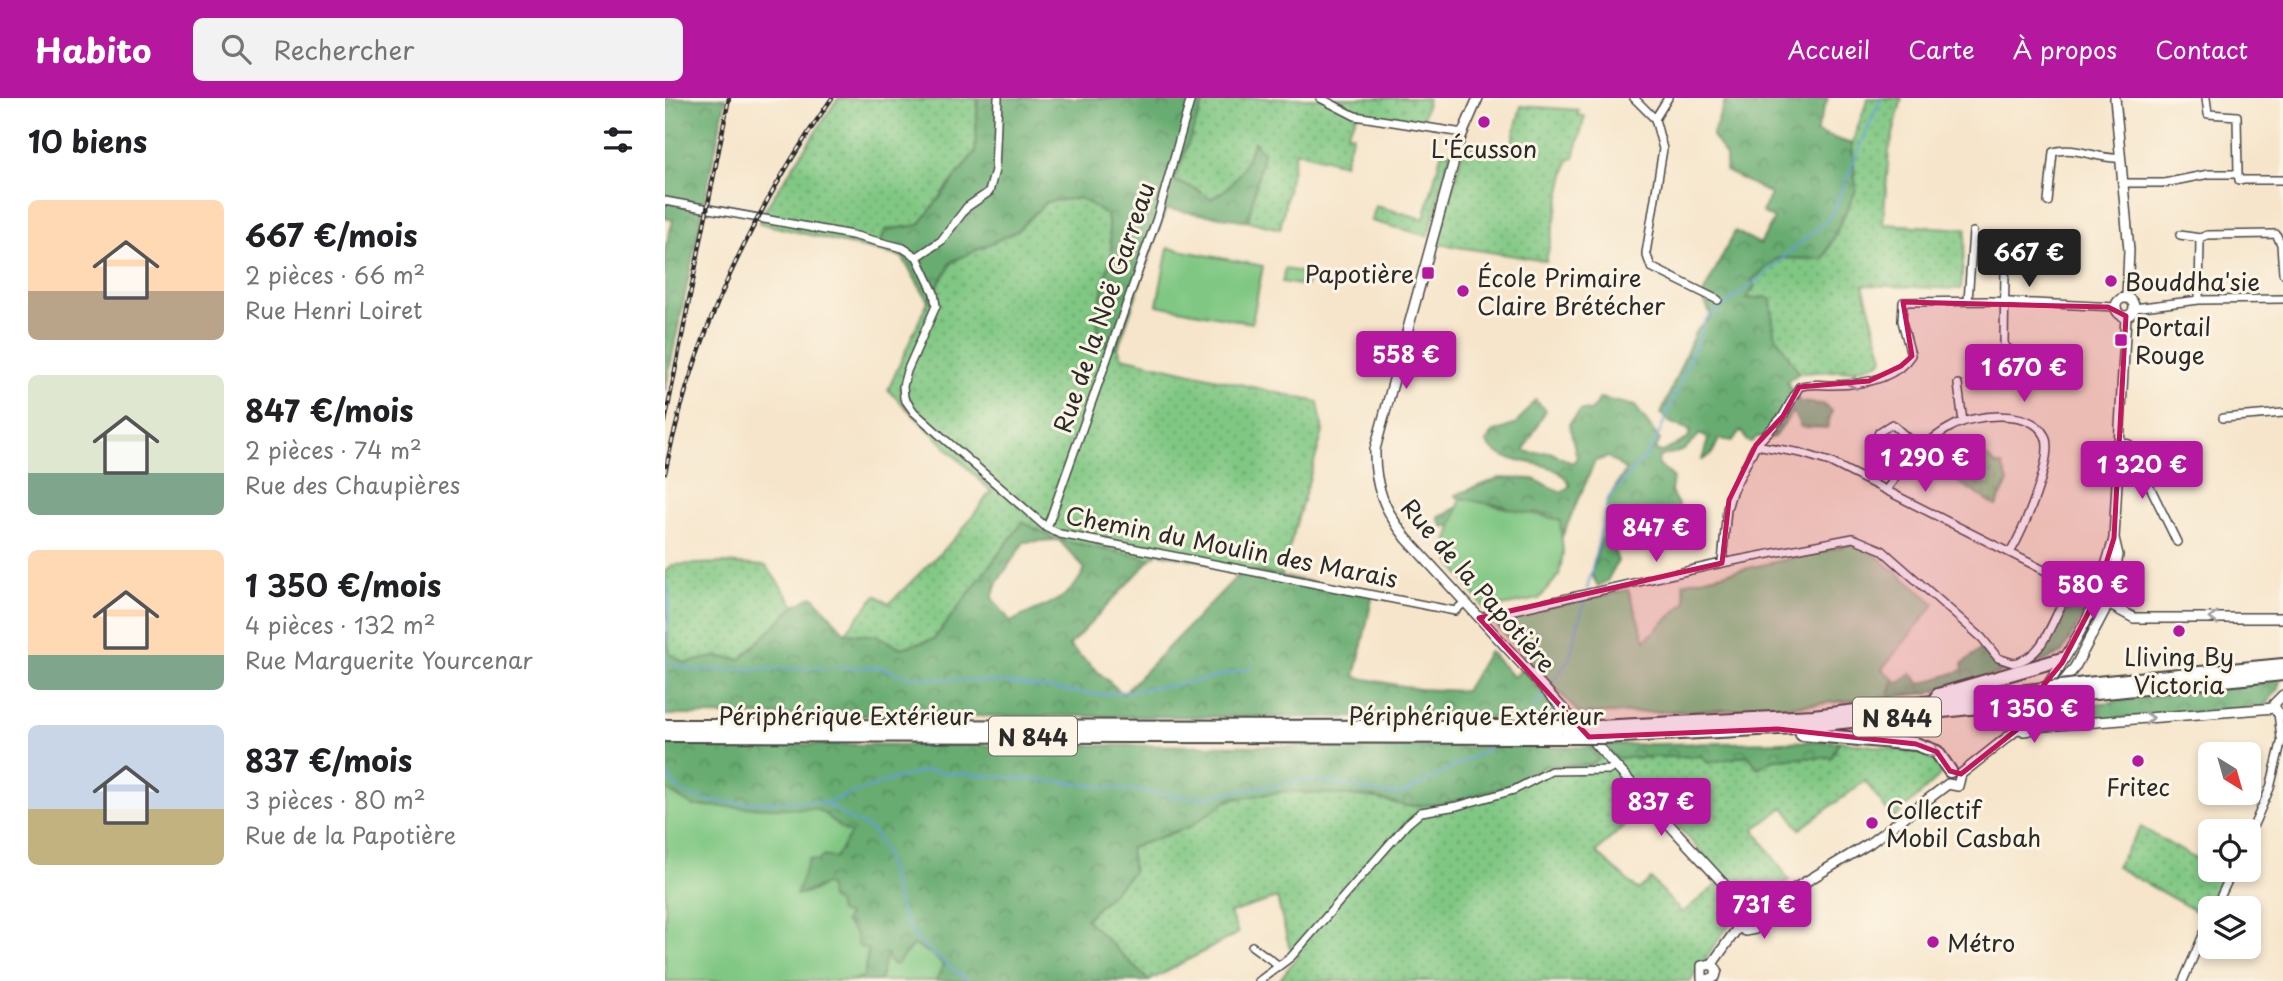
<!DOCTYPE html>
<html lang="fr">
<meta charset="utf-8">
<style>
:root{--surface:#fff;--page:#f2f2f2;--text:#202124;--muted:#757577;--accent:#b5179e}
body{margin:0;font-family:"Playpen Sans",sans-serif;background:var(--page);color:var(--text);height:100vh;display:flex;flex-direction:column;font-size:26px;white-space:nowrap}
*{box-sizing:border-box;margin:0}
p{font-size:23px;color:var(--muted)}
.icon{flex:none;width:38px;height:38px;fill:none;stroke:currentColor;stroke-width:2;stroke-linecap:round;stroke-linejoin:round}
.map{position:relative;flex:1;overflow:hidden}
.side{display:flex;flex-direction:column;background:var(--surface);width:665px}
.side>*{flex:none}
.needle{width:46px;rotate:143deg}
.controls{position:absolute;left:1533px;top:644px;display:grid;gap:14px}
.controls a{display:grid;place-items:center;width:63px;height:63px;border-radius:10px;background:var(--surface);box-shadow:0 4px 10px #0003;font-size:35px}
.price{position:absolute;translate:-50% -60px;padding:0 16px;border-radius:7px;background:var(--accent);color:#fff;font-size:23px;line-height:46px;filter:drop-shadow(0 2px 4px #0008)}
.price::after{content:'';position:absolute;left:50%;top:42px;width:21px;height:16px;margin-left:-10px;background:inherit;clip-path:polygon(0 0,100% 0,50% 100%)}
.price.selected{background:#222;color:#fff}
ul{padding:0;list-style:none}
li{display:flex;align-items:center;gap:21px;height:175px;padding:0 28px}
li span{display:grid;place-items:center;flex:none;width:196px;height:140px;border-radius:10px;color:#555}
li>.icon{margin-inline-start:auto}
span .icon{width:84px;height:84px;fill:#fffc;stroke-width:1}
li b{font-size:30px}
h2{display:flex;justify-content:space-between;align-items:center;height:84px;padding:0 28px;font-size:30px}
header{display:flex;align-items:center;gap:42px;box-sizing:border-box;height:98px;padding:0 35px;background:var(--accent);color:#fff}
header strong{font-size:33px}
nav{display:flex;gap:38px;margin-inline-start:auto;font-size:24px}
.search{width:490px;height:63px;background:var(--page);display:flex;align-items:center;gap:18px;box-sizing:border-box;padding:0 24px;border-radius:10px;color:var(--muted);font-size:26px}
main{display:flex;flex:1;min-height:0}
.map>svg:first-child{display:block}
</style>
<header>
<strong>Habito</strong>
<div class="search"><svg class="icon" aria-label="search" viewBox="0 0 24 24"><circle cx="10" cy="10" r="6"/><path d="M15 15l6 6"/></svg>Rechercher</div>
<nav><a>Accueil</a><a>Carte</a><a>À propos</a><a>Contact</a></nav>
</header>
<main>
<section class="side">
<h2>10 biens<svg class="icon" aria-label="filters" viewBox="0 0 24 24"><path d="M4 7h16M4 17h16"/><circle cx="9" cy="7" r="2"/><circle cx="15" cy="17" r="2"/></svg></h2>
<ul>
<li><span style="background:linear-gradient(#ffd9b3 65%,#b9a48a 0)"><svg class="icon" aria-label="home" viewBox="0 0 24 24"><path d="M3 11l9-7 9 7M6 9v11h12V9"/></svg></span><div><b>667 €/mois</b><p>2 pièces · 66 m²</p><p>Rue Henri Loiret</p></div></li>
<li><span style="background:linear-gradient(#dfe7d0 70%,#7fa58c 0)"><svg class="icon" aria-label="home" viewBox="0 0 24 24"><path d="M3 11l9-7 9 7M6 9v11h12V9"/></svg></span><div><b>847 €/mois</b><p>2 pièces · 74 m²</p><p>Rue des Chaupières</p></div></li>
<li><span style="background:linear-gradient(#ffd9b3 75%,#7fa58c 0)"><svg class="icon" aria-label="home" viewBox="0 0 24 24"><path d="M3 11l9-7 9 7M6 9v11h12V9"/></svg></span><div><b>1 350 €/mois</b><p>4 pièces · 132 m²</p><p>Rue Marguerite Yourcenar</p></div></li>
<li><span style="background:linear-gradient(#c9d6e8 60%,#c2b280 0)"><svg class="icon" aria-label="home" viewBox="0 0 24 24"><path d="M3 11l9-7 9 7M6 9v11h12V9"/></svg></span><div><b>837 €/mois</b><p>3 pièces · 80 m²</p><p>Rue de la Papotière</p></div></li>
</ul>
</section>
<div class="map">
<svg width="1618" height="883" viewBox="0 0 1618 883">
<defs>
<pattern id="grass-dots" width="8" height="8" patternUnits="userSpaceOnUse" patternTransform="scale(1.75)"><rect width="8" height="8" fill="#80c783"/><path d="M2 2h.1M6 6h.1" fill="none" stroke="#69a26b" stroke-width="1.8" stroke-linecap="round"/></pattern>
<pattern id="forest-crowns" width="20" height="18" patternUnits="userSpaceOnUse" patternTransform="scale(1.75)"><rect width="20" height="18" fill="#68ac71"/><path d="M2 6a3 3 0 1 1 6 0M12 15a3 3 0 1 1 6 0" fill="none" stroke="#568c5d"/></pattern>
</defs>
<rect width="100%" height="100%" fill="#fcf5e5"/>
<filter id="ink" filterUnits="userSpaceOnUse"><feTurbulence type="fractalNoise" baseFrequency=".0143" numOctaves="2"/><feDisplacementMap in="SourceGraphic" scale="14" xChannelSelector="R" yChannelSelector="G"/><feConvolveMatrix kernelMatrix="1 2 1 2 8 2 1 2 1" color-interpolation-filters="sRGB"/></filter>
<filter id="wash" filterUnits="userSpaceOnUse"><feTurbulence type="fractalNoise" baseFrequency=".00686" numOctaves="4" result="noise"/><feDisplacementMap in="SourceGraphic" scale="28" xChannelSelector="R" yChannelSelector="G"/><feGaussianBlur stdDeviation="1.57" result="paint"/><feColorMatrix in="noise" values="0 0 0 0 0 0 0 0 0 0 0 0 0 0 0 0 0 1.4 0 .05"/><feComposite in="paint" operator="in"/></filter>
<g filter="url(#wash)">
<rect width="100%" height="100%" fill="#f6e5cb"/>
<path fill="url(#grass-dots)" stroke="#567957" stroke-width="2" fill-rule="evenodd" d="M173,0L258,2L313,0L310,53L254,127L220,132L213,153L94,125L97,116Z
M540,0H763L757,25L693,16L682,35L688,37L679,66L631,53L615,131L583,123L598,56L589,45C579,69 570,90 545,101L531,91L509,83Z
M1203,0H1237L1224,53L1218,126L1301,131L1296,191L1198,187L1218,259L1216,264L1189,272L1134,275L1109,235L1107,216L1101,199L1081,202L1089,188L1086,183L1113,160L1159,161L1191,92L1187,46Z
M856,8L914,12L912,17L920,18L909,60L903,62L881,163L773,146L800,45L845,53Z
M777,53L786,54L763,138L706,123L711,108L759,121Z
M415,100L442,116L447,153L432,214L434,246L453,250L457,259L653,304L658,334L616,478L493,455L486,461L391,442L358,424L269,541L236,550L213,538L180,535L211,497L224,506L295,435L326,393L223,292L263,203L288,163L352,133L381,104Z
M1313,351L1331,367H1337L1343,384L1331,408L1286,379Z
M57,465L101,468L130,508L76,561L50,559L20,565L5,556C0,529 2,501 0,474L7,467Z
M1174,643L1256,655L1268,662L1276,674L1273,680L1228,721L1200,683L1135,731L1119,709L1089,731L1124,782L1067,822L1025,883H614L633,857L624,848L612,800L565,815L573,835L484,883L421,821L468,774L465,750L526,728L563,702L621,693L706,699L742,708L777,706L857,684L879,668L924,667L934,660L924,649L939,647L951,660L1038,658L1043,665L1083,657L1093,670L1109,661L1167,659ZM988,701L1060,780L1017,815L986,781L973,792L931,754Z
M1476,729L1529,760L1534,762L1545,757V772L1560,774L1540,818L1451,769Z"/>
<path fill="url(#forest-crowns)" stroke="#4a6c4e" stroke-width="2" d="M0,0H61L0,293V151L8,122L0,120Z
M313,0H540L509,83L531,91L545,101C571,90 579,69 589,44L598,55L583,123L501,111L453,250L434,246L432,214L447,153L442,117L415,100L381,104L352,133L288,163L263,203L237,159L213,153L220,132L254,127L310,54Z
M1061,0H1163L1151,34L1187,46L1191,92L1158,161L1113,160L1086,183L1090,188L1081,201L1101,199L1106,202L1109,235L1134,275L1122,284L1135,304L1157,306L1167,313L1162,330L1136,329L1128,314L1109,339L1101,342L1093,338L1087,344L1082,343L1076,333L1067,343L1054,341L1047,356L1037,362L1043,341L1035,336L1019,352L994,359L993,366L1008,379L1006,394L1016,412L1009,421L996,426L1001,430L1004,447L990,446L983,429L949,437L948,449L953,463L942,483L933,488L926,476L938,437L942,403L961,372L943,359L930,363L897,439L888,440L884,436L882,417L870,414L858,421L844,422L840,408C818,403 812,406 799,425L778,429L773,420L800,405L790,397L835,380L868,381L896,394L905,388C891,354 841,375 821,344L827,335L851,326L870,302L881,312L859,352L866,355L885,354L907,365L912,360L904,326L916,312L926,313L935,300L970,308L995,342L990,352L998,354L1023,341L1025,332L1006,325L996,316L1030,234L1046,219L1038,199L1039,194L1070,133L1095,146L1109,121L1097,114L1106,96L1061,73V58L1047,38Z
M358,424L391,442L359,444L332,485L327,500L346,524C379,504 401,509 420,471L394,442L486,461L404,548L458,596L579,471L708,496L690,579L754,591L800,593L824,553L848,579L857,571L899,620L0,617V533L5,556L20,565L50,559L76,561L130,508L148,498L180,535L213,538L236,550L269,541Z
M1408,498L1423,509L1397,555L1380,563L1263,595L1224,599L1228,581L1234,585L1246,575L1255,586L1298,572L1297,566L1316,551C1325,563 1331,571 1348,568C1385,562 1384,517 1408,498Z
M1615,583L1612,593L1598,609L1372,627V613Z
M1174,643L1167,659L1109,661L1093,670L1083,657L1043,665L1037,658L951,660L939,647Z
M0,646L924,649L934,661L924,667L879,668L857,684L777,706L742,708L706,699L621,693L563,702L526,728L465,750L468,774L421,821L484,883H271L278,867L267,856L248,847L231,867L226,866L222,857L215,883H186L199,878L204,852L194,849L184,826L178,825L183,818L173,814L158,788L131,797L144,761L165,758L177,751L181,734C169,726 163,715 150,711L28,708L0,691Z"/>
<path fill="#80c783" stroke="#567957" stroke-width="2" d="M503,150L598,168L587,225L492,207Z
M620,171L643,175L641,188L617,184Z
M796,400L895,422L898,455L894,477L874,501L820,511L779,455Z
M1189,446L1203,451L1270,506L1217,571L1228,581L1224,599L1097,611L915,616L832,528L836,520L963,492L980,542L1021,504L1018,485Z
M0,691L28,708L150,711C165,716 170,730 186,735L170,760L158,758L153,763L144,761L131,797L151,792L159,786L163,787L165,800L172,805L174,814L183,817L179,824L190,835L194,849L203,851L199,878L185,883H0Z
M248,847L267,856L278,867L271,883H215L221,856L226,866L231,867Z"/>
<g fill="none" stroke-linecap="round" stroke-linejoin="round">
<path stroke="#639fd4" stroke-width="2" d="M0,480L5,494L0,565
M922,491L944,399L983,355L994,336L1041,221L1099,177L1165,119L1216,0
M0,565L31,572L216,569L242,579L334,584L434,597L529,584L586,570
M0,567L1,618
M883,590L904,562L920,500
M867,613L880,595
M0,646V645
M0,671C18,725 119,696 159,705C168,708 178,718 186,722C192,726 201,726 205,731C226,751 227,803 244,830C257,853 284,866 303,883
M160,705L226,682L261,673L399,684L530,700L640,682C673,682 704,697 737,696L823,651"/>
</g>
</g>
<g filter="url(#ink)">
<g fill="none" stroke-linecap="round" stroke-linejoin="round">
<defs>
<path id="minor" d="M655,0L690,18L798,35
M969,0L990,21
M1541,0L1543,16L1572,18L1573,76
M990,21L998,51L981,155L986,169L1053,202
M990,21L1003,0
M1460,85H1499L1544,76H1573L1574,82H1618
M0,103L187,137L238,150L252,159L269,195L271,208L242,273L238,288L239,300L249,314L277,339L382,430L395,436L790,513L800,504
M1383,104L1388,54C1410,47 1433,62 1455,60
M1515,137L1535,140L1542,137L1611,136L1616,146L1618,175
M252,159L276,143L302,109L324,94L330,72L333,0
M1394,164L1351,160L1343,164L1340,172L1339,247L1349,256L1389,258L1406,277L1400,282L1396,278L1399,272
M1534,202L1535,140
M1303,203L1308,134
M1469,210L1534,202L1618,201
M1293,286L1298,324
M1558,320L1618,315
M1211,342L1214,334L1227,326L1256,352
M1453,344L1464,346L1512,444
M1091,347L1136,355L1165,364L1430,498
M1221,392C1237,370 1261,342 1286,329C1309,316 1366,310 1380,338C1390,360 1357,435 1345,455
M382,430L492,120L526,0
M1057,465L1062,411L1067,394L1091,347L1118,318L1134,289C1144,285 1156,287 1167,287C1195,287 1230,282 1246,257L1237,223L1238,204L1325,203L1451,209
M814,520L1057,465L1188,440L1217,452L1317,540L1333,560L1348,565C1385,559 1386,512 1409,490
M1613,615L1616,640
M1584,738L1605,690L1618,637
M1550,810L1568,772
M587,848L613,867
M594,883L626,859L742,726L756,714L792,708L849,692L886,673L944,672L951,668
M1518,883L1545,821"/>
<path id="tertiary" d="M813,0L795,41L710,351C709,388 719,412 742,441L1058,785L1076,816
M1450,0L1464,152L1462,200
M1451 209a9 9 0 1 1 18 0a9 9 0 1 1-18 0Z
M1433,494L1449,441
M1446,498L1453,457L1449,440L1461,218
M1445,507L1469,520H1617
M1618,597L1609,606L1612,614L1618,617
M1367,629L1610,610
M1354,630L1353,622C1377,602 1408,547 1423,519C1428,509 1427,496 1438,493L1446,498V505L1441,510H1434L1429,504
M1354,630L1359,633L1365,632L1375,613L1410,569L1441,510
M1296,676L1354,630
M1283,686L1293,688L1296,676
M1089,815L1205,745L1283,686
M1074,828L1080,833L1090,831L1093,824L1089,815
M1047,866L1074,828
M1037,880L1042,882L1050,879L1052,872L1047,866
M1037,880V868L1047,866"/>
<path id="trunk" d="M1421,586L1618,567
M1273,597L1397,561
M1401,598L1618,576
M0,628L896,629
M933,629L1148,618L1371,592
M1137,636L1251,646L1272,654L1285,673
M0,637L901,639
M937,639L1131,629L1351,605"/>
</defs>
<use href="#minor" stroke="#494743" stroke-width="10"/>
<use href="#tertiary" stroke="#494743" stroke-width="12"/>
<use href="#trunk" stroke="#494743" stroke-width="16"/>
<use href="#minor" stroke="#fff" stroke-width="7"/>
<use href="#tertiary" stroke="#fff" stroke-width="9"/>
<use href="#trunk" stroke="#fff" stroke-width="12"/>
<defs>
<path id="rail" d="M0,324L64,0
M0,375C28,237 86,115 167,0"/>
</defs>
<use href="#rail" stroke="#2b2b2b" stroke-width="4.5"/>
<use href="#rail" stroke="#fcf5e5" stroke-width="2" stroke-dasharray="5" stroke-linecap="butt"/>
<defs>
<path id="trunk-bridge" d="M1371,592L1421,586
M1351,605L1401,598
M896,629H933
M901,639H937"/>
</defs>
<use href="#trunk-bridge" stroke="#494743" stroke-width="16" stroke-linecap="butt"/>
<use href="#trunk-bridge" stroke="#fff" stroke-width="12"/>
</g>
<defs><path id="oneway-chevron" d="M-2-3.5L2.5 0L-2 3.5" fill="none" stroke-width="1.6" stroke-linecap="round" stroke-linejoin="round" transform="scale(1.75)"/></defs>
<g stroke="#a0a0a0">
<use href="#oneway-chevron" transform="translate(1187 285) rotate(171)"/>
<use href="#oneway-chevron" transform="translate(1549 520) rotate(180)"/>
<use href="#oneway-chevron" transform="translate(1484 620) rotate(-4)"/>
<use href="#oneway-chevron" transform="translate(1270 655) rotate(34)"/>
</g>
</g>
<path fill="#c2185b" fill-opacity="0.2" stroke="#c2185b" stroke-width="5" stroke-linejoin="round" d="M1238,204L1443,209L1461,218L1449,440L1429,504L1397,565L1350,622L1354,630L1296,676L1285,673L1272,654L1251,646L1112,631L924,639L814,520L1057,465L1064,402L1091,347L1118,318L1134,289L1204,283L1236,268L1247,258Z"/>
<g fill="#b5179e" stroke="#fcf5e5" stroke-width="2.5">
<circle cx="819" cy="24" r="7"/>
<rect x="756" y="168" width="14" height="14" rx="3.5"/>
<circle cx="1446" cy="183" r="7"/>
<circle cx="798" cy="193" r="7"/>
<rect x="1449" y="235" width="14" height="14" rx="3.5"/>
<circle cx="1514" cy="533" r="7"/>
<circle cx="1473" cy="663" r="7"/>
<circle cx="1207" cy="725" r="7"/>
<circle cx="1268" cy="844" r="7"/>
</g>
<g text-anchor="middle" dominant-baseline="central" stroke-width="6" stroke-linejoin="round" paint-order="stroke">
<g fill="#fcf5e5" stroke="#6a6863" stroke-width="2">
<rect x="1188" y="599.5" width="88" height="39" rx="5"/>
<rect x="324" y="618.5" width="88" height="39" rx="5"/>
</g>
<g font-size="23" font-weight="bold" fill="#2b2b2b">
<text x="1232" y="619">N 844</text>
<text x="368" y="638">N 844</text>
</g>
<g font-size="24" fill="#2b2b2b" stroke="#fcf5e5" text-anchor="start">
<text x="819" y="50" text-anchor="middle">L'Écusson</text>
<text x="749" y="175" text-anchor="end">Papotière</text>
<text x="812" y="179">École Primaire<tspan x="812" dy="28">Claire Brétécher</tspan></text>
<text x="1460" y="183">Bouddha'sie</text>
<text x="1470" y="228">Portail<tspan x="1470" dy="28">Rouge</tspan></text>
<text x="1514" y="558" text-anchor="middle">Lliving By<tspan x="1514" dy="28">Victoria</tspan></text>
<text x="1473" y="688" text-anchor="middle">Fritec</text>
<text x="1221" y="711">Collectif<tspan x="1221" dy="28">Mobil Casbah</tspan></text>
<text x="1282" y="844">Métro</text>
</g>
<g font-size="24" fill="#2b2b2b" stroke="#fcf5e5">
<text transform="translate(438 209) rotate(-71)">Rue de la Noë Garreau</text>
<text transform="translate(567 448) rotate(11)">Chemin du Moulin des Marais</text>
<text transform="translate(814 487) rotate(49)">Rue de la Papotière</text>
<text x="181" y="617">Périphérique Extérieur</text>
<text x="811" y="617">Périphérique Extérieur</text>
</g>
</g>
</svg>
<div class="controls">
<a><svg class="needle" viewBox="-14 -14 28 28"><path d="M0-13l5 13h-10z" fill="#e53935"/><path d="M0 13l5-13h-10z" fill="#757577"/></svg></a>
<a><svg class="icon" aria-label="locate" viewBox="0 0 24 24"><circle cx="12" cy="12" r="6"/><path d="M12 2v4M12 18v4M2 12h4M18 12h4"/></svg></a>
<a><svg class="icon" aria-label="layers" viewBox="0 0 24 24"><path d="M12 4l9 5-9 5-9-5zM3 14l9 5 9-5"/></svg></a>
</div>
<b class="price selected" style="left:1364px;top:191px">667 €</b>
<b class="price" style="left:741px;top:293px">558 €</b>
<b class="price" style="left:1359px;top:306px">1 670 €</b>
<b class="price" style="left:1260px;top:396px">1 290 €</b>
<b class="price" style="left:1477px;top:403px">1 320 €</b>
<b class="price" style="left:991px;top:466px">847 €</b>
<b class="price" style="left:1428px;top:523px">580 €</b>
<b class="price" style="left:1369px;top:647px">1 350 €</b>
<b class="price" style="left:996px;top:740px">837 €</b>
<b class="price" style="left:1099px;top:843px">731 €</b>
</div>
</main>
